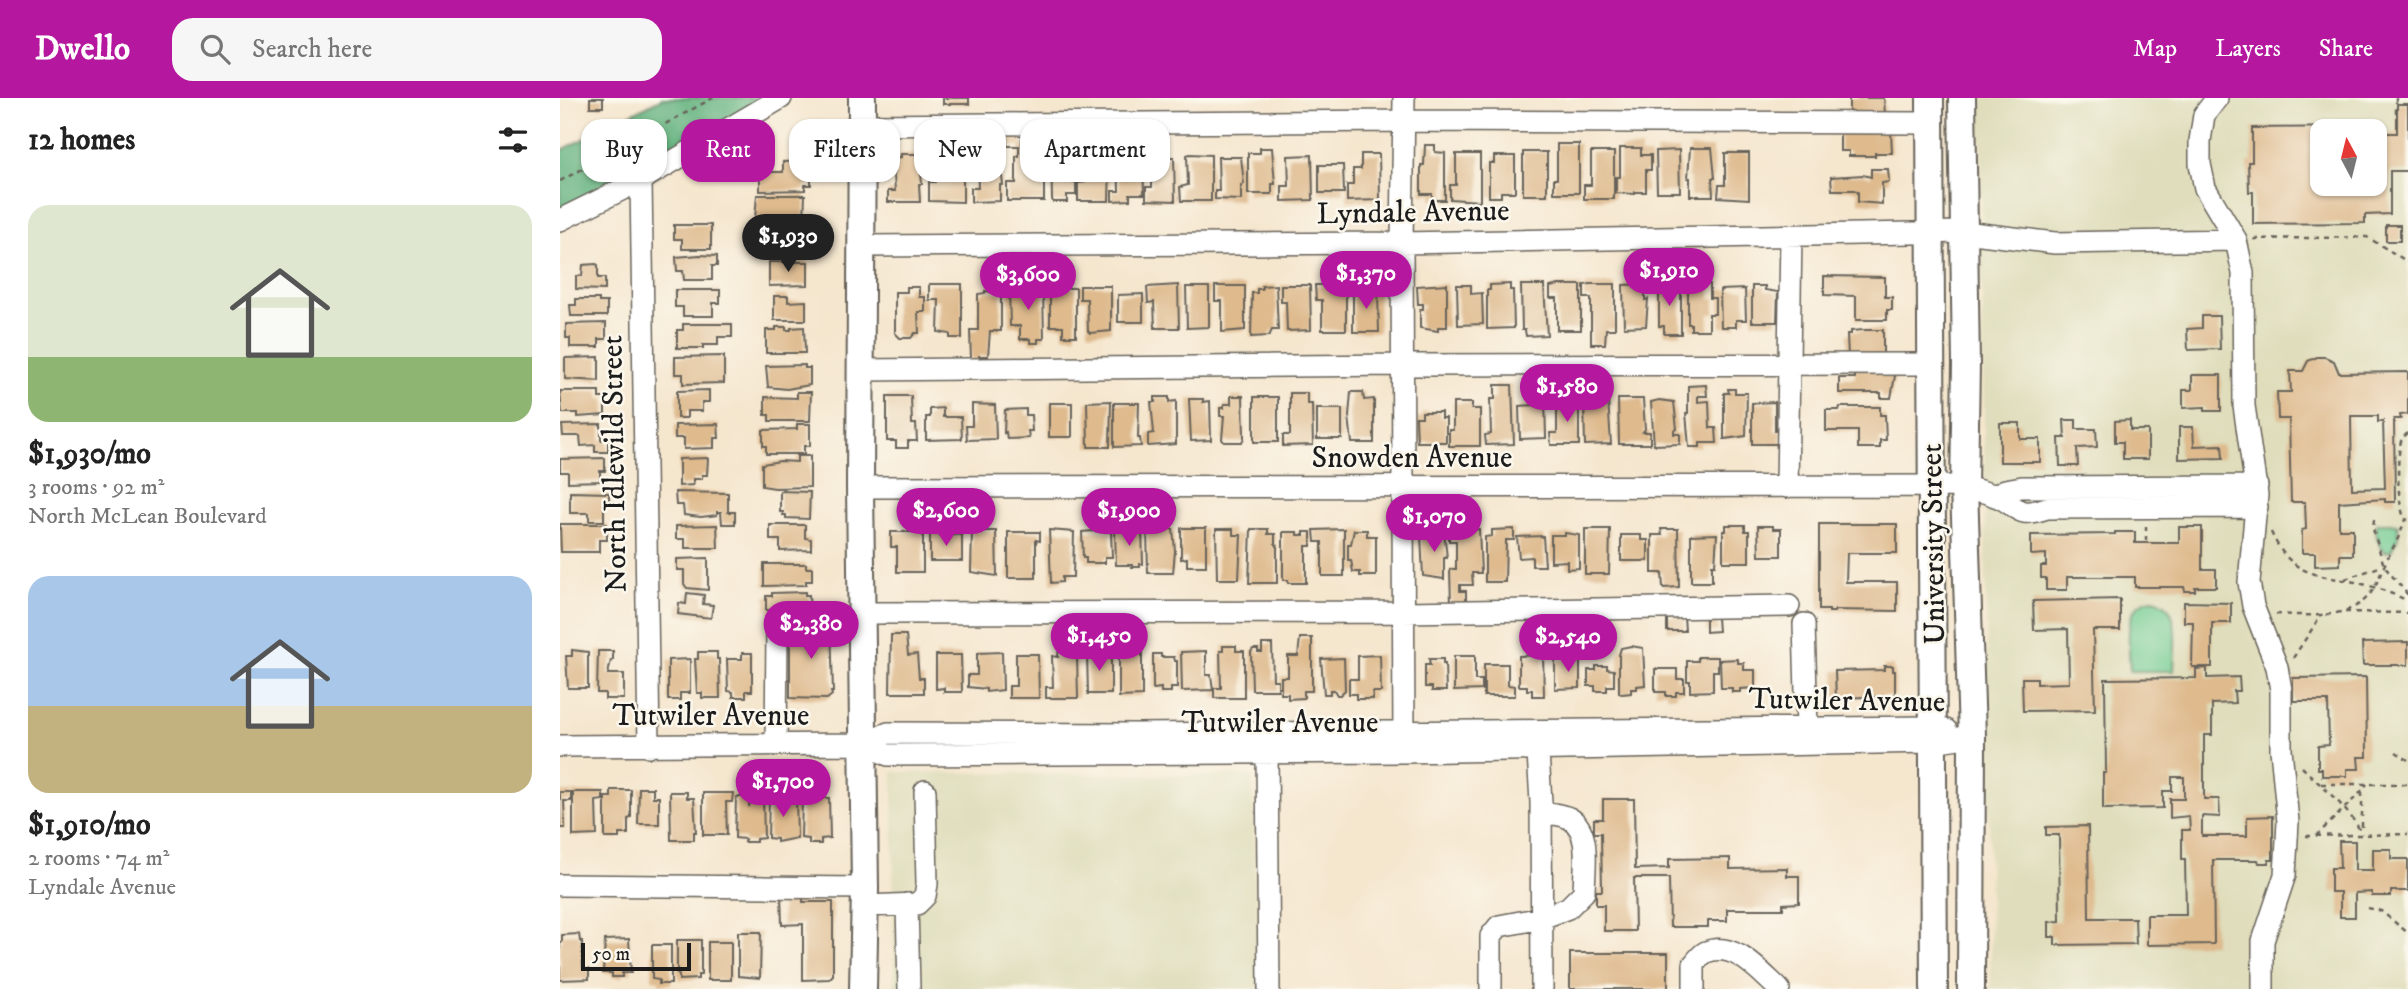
<!DOCTYPE html>
<meta charset="utf-8">
<style>
:root{--surface:#fff;--page:#f6f6f6;--text:#222;--muted:#767676;--accent:#b5179e}
body{margin:0;font-family:"IM FELL DW Pica",serif;background:var(--page);color:var(--text);height:100vh;display:flex;flex-direction:column;font-size:26px;white-space:nowrap}
*{box-sizing:border-box;margin:0}
p{font-size:23px;color:var(--muted)}
.icon{flex:none;width:38px;height:38px;fill:none;stroke:currentColor;stroke-width:2;stroke-linecap:round;stroke-linejoin:round}
.map{position:relative;flex:1;overflow:hidden}
.drawer{display:flex;flex-direction:column;background:var(--surface);width:560px}
.drawer>*{flex:none}
.top-card{position:absolute;left:21px;top:21px;width:665px;height:63px;display:flex;gap:14px}
.needle{width:46px;rotate:353deg}
.controls{position:absolute;left:1750px;top:21px;display:grid;gap:14px}
.controls a{display:grid;place-items:center;width:77px;height:77px;border-radius:14px;background:var(--surface);box-shadow:0 2px 5px #0004;font-size:35px}
.scale{position:absolute;left:21px;bottom:18px;width:110px;box-sizing:border-box;padding-left:7px;border:4px solid #1c1c1c;border-top:0;font-size:19px;line-height:24px;white-space:nowrap;color:#1c1c1c;-webkit-text-stroke:5px #fbf7ec;paint-order:stroke}
.price{position:absolute;translate:-50% -60px;padding:0 16px;border-radius:24px;background:var(--accent);color:#fff;font-size:23px;line-height:46px;filter:drop-shadow(0 2px 4px #0008)}
.price::after{content:'';position:absolute;left:50%;top:42px;width:21px;height:16px;margin-left:-10px;background:inherit;clip-path:polygon(0 0,100% 0,50% 100%)}
.price.selected{background:#222;color:#fff}
ul{padding:0;list-style:none}
li{display:grid;align-content:center;gap:14px;height:371px;padding:0 28px}
li span{display:grid;place-items:center;height:217px;border-radius:21px;color:#555}
li>.icon{margin-inline-start:auto}
span .icon{width:126px;height:126px;fill:#fffc;stroke-width:1}
li b{font-size:30px}
h2{display:flex;justify-content:space-between;align-items:center;height:84px;padding:0 28px;font-size:30px}
.tag{padding:0 24px;border-radius:21px;background:var(--surface);box-shadow:0 2px 5px #0004;font-size:24px;line-height:63px}
.tag.selected{background:var(--accent);color:#fff}
header{display:flex;align-items:center;gap:42px;box-sizing:border-box;height:98px;padding:0 35px;background:var(--accent);color:#fff}
header strong{font-size:33px}
nav{display:flex;gap:38px;margin-inline-start:auto;font-size:24px}
.search{width:490px;height:63px;background:var(--page);display:flex;align-items:center;gap:18px;box-sizing:border-box;padding:0 24px;border-radius:21px;color:var(--muted);font-size:26px}
main{display:flex;flex:1;min-height:0}
.map>svg:first-child{display:block}
</style>
<header>
<strong>Dwello</strong>
<div class="search"><svg class="icon" aria-label="search" viewBox="0 0 24 24"><circle cx="10" cy="10" r="6"/><path d="M15 15l6 6"/></svg>Search here</div>
<nav><a>Map</a><a>Layers</a><a>Share</a></nav>
</header>
<main>
<section class="drawer">
<h2>12 homes<svg class="icon" aria-label="filters" viewBox="0 0 24 24"><path d="M4 7h16M4 17h16"/><circle cx="9" cy="7" r="2"/><circle cx="15" cy="17" r="2"/></svg></h2>
<ul>
<li><span style="background:linear-gradient(#dfe7d0 70%,#8fb573 0)"><svg class="icon" aria-label="home" viewBox="0 0 24 24"><path d="M3 11l9-7 9 7M6 9v11h12V9"/></svg></span><div><b>$1,930/mo</b><p>3 rooms · 92 m²</p><p>North McLean Boulevard</p></div></li>
<li><span style="background:linear-gradient(#a9c7e8 60%,#c2b280 0)"><svg class="icon" aria-label="home" viewBox="0 0 24 24"><path d="M3 11l9-7 9 7M6 9v11h12V9"/></svg></span><div><b>$1,910/mo</b><p>2 rooms · 74 m²</p><p>Lyndale Avenue</p></div></li>
</ul>
</section>
<div class="map">
<svg width="1848" height="891" viewBox="0 0 1848 891">
<rect width="100%" height="100%" fill="#fbf7ec"/>
<filter id="ink" filterUnits="userSpaceOnUse"><feTurbulence type="fractalNoise" baseFrequency=".0143" numOctaves="2"/><feDisplacementMap in="SourceGraphic" scale="14" xChannelSelector="R" yChannelSelector="G"/><feConvolveMatrix kernelMatrix="1 2 1 2 8 2 1 2 1" color-interpolation-filters="sRGB"/></filter>
<filter id="wash" filterUnits="userSpaceOnUse"><feTurbulence type="fractalNoise" baseFrequency=".00686" numOctaves="4" result="noise"/><feDisplacementMap in="SourceGraphic" scale="28" xChannelSelector="R" yChannelSelector="G"/><feGaussianBlur stdDeviation="1.57" result="paint"/><feColorMatrix in="noise" values="0 0 0 0 0 0 0 0 0 0 0 0 0 0 0 0 0 1.4 0 .05"/><feComposite in="paint" operator="in"/></filter>
<g filter="url(#wash)">
<rect width="100%" height="100%" fill="#f5e6ce"/>
<path fill="#dfddbb" fill-rule="evenodd" d="M1420,0H1848V891H1431ZM1762,33H1815V86H1762Z
M333,674L692,678L700,891H334Z"/>
<path fill="#74cc92" stroke="#487457" stroke-width="2" d="M1832,425L1838,427V439L1831,453L1825,454C1819,447 1813,433 1817,425Z
M1593,501C1623,506 1614,550 1614,573H1570C1570,549 1560,505 1593,501Z"/>
<path fill="#5fb07c" stroke="#3e664c" stroke-width="2" d="M102,0H215L0,111V53Z"/>
<g id="blocks">
<path fill="#deba8d" fill-rule="evenodd" d="M30,0H43V9H30Z
M383,0H409V6H383Z
M1289,0H1324L1325,17H1289Z
M1837,6H1848V73H1830V116L1805,117V125L1693,126V94H1689L1688,64H1692V30L1808,29V33H1762V86H1815V35H1837Z
M447,32H462V48H469V53H484V103H447V85H456V58H459V48H447Z
M1331,33L1332,55H1315V58H1289V53H1280V34Z
M487,37H503L507,72H513V84H516V97H507V104H493L492,101L491,51H488Z
M997,46H1019V95H994V81H997Z
M391,47V53H403V104L369,103V84H375V48Z
M865,47H875V54L885,55V102H872V96H861V67H864Z
M700,50H712L715,86H712V96H688V55H700Z
M1060,50H1081V57H1091V72H1086V94H1075V96L1056,95V79H1060Z
M1130,50H1152L1155,80H1152L1153,98H1130V80H1128Z
M1119,52L1120,94H1097L1096,53Z
M580,53L581,59H583L584,96H570V102L552,103V93H559L558,58H566V54Z
M963,54H987V97H963Z
M1031,54H1054V101H1024V87H1031Z
M1165,55H1189V101L1158,99L1159,87H1165Z
M341,56H359L362,86H359L360,104H328V93H335L333,60L341,59Z
M630,56L651,57V103H621L620,89L628,87L627,57Z
M801,56H819L820,102L787,103V87H793V71H801Z
M896,56H920V103L890,101V87H896Z
M539,57H548L550,65L549,103H518V85L526,84L525,65L539,64Z
M752,57L753,102L722,103V88H729L728,58Z
M934,58H955V94H941V99H929V65H934Z
M592,59H614L615,103L586,102V89H592Z
M658,59H681L684,86L681,87V102L655,101V93H659Z
M440,60L443,87H440V103L411,104V90H418L417,61Z
M246,63L248,73L246,74H251V87H245V92L200,93V74H223V64Z
M759,67H783L784,95H759Z
M1311,71H1328L1329,84L1322,85V106L1298,104V94L1294,92H1272L1271,79L1303,77L1311,79Z
M197,97H245L244,123L195,121Z
M217,126H233V134H239V139H243V152L217,151Z
M114,127H151V151H122V141H114Z
M1826,127H1840V143H1826Z
M140,157L157,158V168H152V182H124L123,173H117L116,159Z
M209,164H248V187L209,188Z
M36,166L38,167V180H45V192L16,191V178H22L23,167Z
M1264,178L1325,179V199H1332V212H1327V222H1296V198L1264,197Z
M369,186H402V240H390V236L378,234L379,202H369Z
M887,186V229H878V233L860,230V211H863V206H858L857,188Z
M950,186V192H953L954,230L927,231V192H930V187Z
M1031,186H1055V231H1046L1045,246H1031V200H1024V187Z
M1085,186V202L1088,201L1086,228L1064,229L1063,187Z
M1128,186H1150V200H1155V216H1149V232H1131V226H1128Z
M618,187L619,230H595L594,204L588,205L587,189Z
M716,187L718,232H712L709,238L691,239L692,195H697V191H702V188Z
M721,187H750L751,232L727,233L726,204H721Z
M755,187H786V232H762V202H756Z
M897,187H911V196L922,195L923,226L898,227Z
M961,187H984L987,237L966,238L965,232H962Z
M999,187H1021V232H997V200H990V189Z
M1092,187H1121V236H1104V228H1099V196H1092Z
M483,188L484,241H478V245H470V241H460V228H450L449,189Z
M520,188H551V233L530,235L528,233L527,201H520Z
M655,188H685V232L662,234V203H655Z
M801,188H811V193H818L819,234H793V193H801Z
M1192,188H1205V192L1218,194L1217,224H1192Z
M347,189H359V199H365V214H358L359,235H355L351,240H340L335,235V194H347Z
M626,189H649V229L627,230Z
M490,190H516V238H503V228H490Z
M1185,191L1186,222H1176V229H1161L1160,192Z
M115,192H160V205H153V218H123V209H115Z
M425,193L441,195V233H430L428,258H419V262H411L410,232H418V196L425,195Z
M583,196V224H558V197Z
M214,198H228V204L246,203V222H214Z
M16,201H39V204H47V218H11L10,207H16Z
M1642,218H1659L1660,251L1628,252L1627,231L1642,230Z
M46,225V241H39V249H10V240H6V226Z
M123,226H172V239H158V247H143V250H117V232H123Z
M216,229H226V232H231V230L244,229L245,255H206V232H216Z
M1304,232H1323V261L1288,259L1287,236H1291V233Z
M164,258V285L123,286V276H115V259Z
M39,259V283L5,281V260Z
M1757,259H1765L1774,263L1779,275L1848,274V316L1840,317L1841,321H1834L1835,404H1825V401L1779,404V431H1793V457H1780V467L1755,468V455H1742V432L1746,431L1745,404H1731L1729,321H1718L1717,294H1731L1730,273H1743L1748,263ZM1791,318H1818V324L1823,323L1825,390L1792,391Z
M245,267V270H250V287L227,291L208,289L206,268Z
M1295,270L1336,272L1331,300H1321V295H1279V280H1295Z
M1632,277H1661V313H1645V309L1623,310V292H1632Z
M935,287H952L954,346L926,347L925,337L931,336L930,301H935Z
M1146,287L1147,298H1138V304L1149,303L1150,330H1156L1157,345H1140V349H1129L1126,315H1128V288Z
M1168,291H1175V295H1187L1186,338L1164,341V295H1169Z
M149,292V304H142V313H127V320H117V293Z
M0,293H39V300H45V317L18,319V315H2Z
M237,294H251L250,323H209V317H205V299L237,300Z
M791,294H803L804,302L814,301V345H792L789,318Z
M730,295H747V306H752L753,347L723,348V337H730Z
M327,298H351L352,326H356L357,343H348V350H336V343H327Z
M671,298H683L684,340L682,344H664L662,341L664,318H660V310H664V306H671Z
M595,299H609V304L616,303V346L588,348V336L594,335L591,304H595Z
M694,299H718V344H694Z
M985,300L986,340L960,341L959,308L976,307V301Z
M629,301H643V304L650,303L651,342L631,343Z
M1048,301L1051,346L1025,347L1024,302Z
M1058,301H1083L1085,331L1083,334H1090V346H1059Z
M1099,302L1114,304L1117,331L1114,332V336H1120V346L1094,347L1091,304Z
M551,303L550,349H528L527,304Z
M997,303H1019V347H991L990,335H997Z
M1215,304V333H1221V346H1192V305Z
M489,305H512V339H489Z
M554,305H579L578,340H580L581,348L554,349Z
M893,305H912V311H920V348H889V332H893Z
M412,306L435,307L436,341L407,342L406,328H412Z
M1280,309H1320V317H1325L1326,342H1320V350H1298V333H1266V312H1279Z
M383,310V319H401L402,341L366,342V319H370V311Z
M466,311V317H471L472,333H468L469,340L447,341L446,334L444,335L445,312Z
M757,311H782V341H757Z
M862,314H881V320H886V344H857L856,319H862Z
M1504,322H1516V331H1536L1537,349L1517,350L1518,368H1500L1499,340H1505Z
M1570,322V332H1588V361H1563V344H1555V323Z
M1440,325H1460V341H1480V364H1440Z
M41,326V342H48V354H35V347L21,348L20,338H3L2,327Z
M158,326L159,340H154V350L124,351V340H115V327Z
M237,326H250V348H244V356H206V348H203V332L237,331Z
M1619,329H1633L1634,348L1662,347L1663,360L1619,361Z
M237,358H250V389L215,390L202,388V366L220,363L237,364Z
M45,360V373H40V383L8,384V374H0V361Z
M148,360L147,377H142V381H133V387L119,388V361Z
M220,393L250,394L249,421L226,420V417H223V414H220Z
M10,394L49,395V406L44,407V423H29V415H10Z
M115,394L168,395V414H175V426H162L161,414H157V417L141,419L124,417L123,407H116Z
M0,426H47V442H39V454H1Z
M1259,426H1337V455H1287L1286,484H1337V513L1275,512L1274,514H1269V512H1259Z
M157,427L158,450H125V441H116V428Z
M210,427H245V440L251,441V452L220,453V442H210Z
M1166,427H1185V433H1189V464H1163V433H1166Z
M1198,428H1213V431H1221V458H1199Z
M1619,429H1642V471H1656V489H1635V493H1625L1624,489H1575V479H1507V492H1486V480H1481V468H1486V456L1471,457V437L1555,436V434H1575V445H1619Z
M621,430H646V468H627V460L621,461Z
M582,431L583,466H580V469H572V467H556L555,432Z
M587,431H613L615,453L613,475H588Z
M656,431H673V437H681L679,481H657Z
M691,431H708V436H715V446L717,447V485H689Z
M784,431V478H762V444H755L754,432Z
M919,431L921,475H912L913,487H900V493H906V506L891,507L890,471H896V443H889V432Z
M954,431V442H946L945,484H925V439L932,438V432Z
M1025,431H1050L1049,476H1025Z
M1101,431H1118L1119,489L1103,490L1102,475H1092V437H1102Z
M489,432L514,434L513,479H502V484L491,485Z
M794,432H807V438H816V478H800V474H793L791,462H788V446H791Z
M869,432H884L887,460H884V481L863,478L861,438H869Z
M412,433H436L437,478L411,474Z
M533,433L551,434L552,459H545V465H526V460H523L522,434Z
M331,434H363V474H337V449H331Z
M370,434L380,435V437H402V463H370Z
M448,434H480V443L476,442V480H448Z
M723,434H737V437H744V434H751V448H746V485H728V482H723Z
M1005,435L1019,437V470L1007,471V463L991,464V437H1005Z
M1157,436L1155,467H1152V484H1131V437Z
M1061,437H1081V442H1088V463H1061Z
M983,438L985,468H972V459L959,460L957,439Z
M148,460V492L127,490L124,486V472H117V461Z
M204,466H246V470H252V483H246V487L204,488Z
M245,494V497H249L250,514H245V517L212,518L209,516V512H206V498H212V495Z
M127,495L144,497L143,506L153,507L151,520L118,516L119,505L126,506Z
M1560,501V532H1533L1535,612L1463,613L1462,580H1477V586L1509,585L1508,531L1474,532L1473,503Z
M1624,504L1671,505V525H1652V569H1632L1633,524H1624Z
M1124,518L1125,533H1107V519Z
M1146,520H1157L1158,533L1146,534Z
M230,526H271L273,594H271L272,597L267,601L230,600Z
M331,537H346L348,557L357,556L359,580H364V595H330Z
M740,540H752V593H744V600L728,601V596H721V579H728V558H738Z
M1848,544V567H1803L1802,545Z
M702,546H712L713,582H718V592H692L691,554L693,551H698V554H702Z
M663,548H676V553H684V600H654V590H661L660,553H663Z
M1071,548L1083,550L1085,587L1077,588V591H1071V595L1062,596L1059,595V557L1061,550Z
M499,549H510V558H517L518,600H486V589H493L492,558L498,559Z
M12,552L28,554V590H8L6,558H12Z
M38,553H53V562H51L48,576H64V601H45V595H37Z
M559,553H582V598L559,599Z
M646,553V577H651L653,592L622,593L621,554Z
M138,554H157V561H159L160,600H142V595H137L135,561H138Z
M442,554L443,592L426,594V591L408,589V577H417V555Z
M182,555H192V593H186V599H173V594L168,593L167,561H182Z
M527,555H551V596H528Z
M456,556H478L479,600H449V588H456Z
M593,556H601V559H614L615,563H617V590H611V594H601V590L593,591Z
M376,557H401L402,594H384V590L376,591Z
M820,557L821,594H813V601H796V596H789V581H798V558Z
M983,557L984,598H972V592H967V588H959V558Z
M894,558H915V582H922V592L894,593Z
M1138,559H1158V573H1153V593L1130,594V583H1127V563H1138Z
M784,560L785,592L780,597H777L774,592H770V596H764L761,561Z
M130,561V595H120V602H108V562Z
M869,561H883V566H885L886,593H872V589H865V567H870Z
M1020,561V590L995,591V562Z
M1178,561V565H1184V572H1195V590L1180,591V594H1172V590H1161L1160,562Z
M924,566H948V587L955,588V598H924Z
M1036,568H1047V571L1054,572V588H1047V593H1035V588H1028V572H1036Z
M1324,568H1333V573H1335V598L1276,600L1275,573L1324,572Z
M1647,570V580L1679,579L1680,593H1674L1675,605L1652,606V637H1644V701H1659L1660,719L1642,718V738H1687V719L1713,718V762H1709V765H1699L1698,762H1653L1654,846L1587,847V817H1626L1625,761H1622V732H1630L1629,718L1610,720V701H1624V679H1612V693H1603V710L1543,711V675H1546L1545,581L1636,580V571Z
M1095,571H1117V581H1124V594H1116V598H1106V594H1095Z
M1806,579L1807,659H1798L1799,671H1787V678H1762V671H1758V648L1769,647L1768,603H1733V580Z
M79,690H93V699H99V726H78Z
M51,692H71V720L68,721V736H59V740H45V699H51Z
M0,694H11V703H4L5,730H0Z
M13,694H43V702L36,703L37,737L13,738Z
M110,694H127V700H134L136,734H134V742H111Z
M143,695H173L172,704H166L167,737H143Z
M176,699H189V709L191,700H203L204,740L196,741V744H184L185,741L175,740Z
M209,699H236L237,740L217,744V741L208,740Z
M242,700H269L270,740L261,741V746H249V741L241,740Z
M1043,701H1074L1075,771L1109,770V761L1170,760V771L1227,770V778H1239V805L1223,806V811H1167V823H1148V829H1110L1109,780H1074L1075,833H1044V807H1036V793H1042L1041,735H1034V721H1043Z
M1528,728L1529,820H1575L1576,846L1495,847V839H1489V824L1500,823L1499,737H1486V729Z
M1779,743H1795V772H1813V751H1831V761H1848V793H1831V798H1812V794L1795,795V819H1780V794H1771V770H1780Z
M221,795H243V804H273V877L269,881L243,882V826L222,827Z
M178,834H201L200,880L178,878Z
M19,836L20,843H22L23,871H29V881L0,882V844H2V837Z
M69,841L71,875H62V879H52V875H43L45,842Z
M117,842H141V877H138V881L119,882V877L117,876Z
M148,844H171V882H148Z
M92,847H111V886H99V882L92,881Z
M1010,855H1108V891H1010Z"/>
</g>
</g>
<g filter="url(#ink)">
<use href="#blocks" fill-opacity="0" stroke="#68635a" stroke-width="2"/>
<g fill="none" stroke-linecap="round" stroke-linejoin="round">
<defs>
<path id="minor" d="M844,0L842,145L844,648
M1657,0L1644,17L1640,43V66L1645,90L1676,142L1683,175L1684,308L1697,397L1689,484L1693,508L1717,569L1721,592V651L1728,724L1725,777L1703,843V891
M303,27L844,23L1370,25
M81,82L89,649
M0,122L81,82L221,0
M303,148L842,145L1404,134L1495,145L1676,142
M301,272L843,267L1372,266
M300,389L1404,388C1414,392 1426,394 1436,398C1461,408 1453,421 1487,410L1697,409
M1227,389L1231,137
M1435,398L1445,392L1462,389L1697,388
M301,515L844,514L1229,508
M1244,526L1247,630
M977,638L981,704L982,891
M303,646L328,635L577,636L1372,629L1386,632
M216,647L217,532
M0,648L303,646L328,657L844,654L1372,644L1412,638
M707,654L709,891
M0,787L305,790
M347,806L349,891
M305,808L357,806L365,798L367,786L365,693
M931,891V838L939,828L982,820L1008,810L1024,794C1024,772 1032,732 1009,720C1001,716 990,716 981,714
M1134,891V866C1137,862 1142,856 1146,854C1174,842 1201,875 1219,891"/>
<path id="major" d="M302,0L300,389L305,790L303,891
M1370,0L1374,891
M1402,0L1406,266L1404,388L1412,638L1411,891"/>
</defs>
<use href="#minor" stroke="#68635a" stroke-width="24"/>
<use href="#major" stroke="#68635a" stroke-width="30"/>
<path stroke="#68635a" stroke-width="2.5" stroke-dasharray="5 5" stroke-linecap="butt" d="M1836,0V19
M0,83L153,0
M1694,141L1807,139L1848,164
M1848,335L1842,340C1836,356 1837,407 1845,421L1848,422
M1814,422L1813,431L1824,468L1848,497
M1586,428V445
M1711,434C1729,474 1751,477 1790,483C1810,487 1830,494 1848,503
M1785,481L1822,468
M1785,514L1848,515
M1716,516C1746,517 1789,523 1810,496C1817,487 1820,476 1825,466C1832,449 1840,441 1845,421
M1733,560L1762,516
M1836,654L1848,662
M1742,669C1763,690 1788,709 1802,736
M1761,686H1848
M1802,694V733
M1746,738L1848,736
M1756,738L1799,696L1807,686
M1808,810L1821,813L1848,835"/>
<use href="#minor" stroke="#fff" stroke-width="21"/>
<use href="#major" stroke="#fff" stroke-width="26"/>
</g>
</g>
<g text-anchor="middle" dominant-baseline="central" stroke-width="5" stroke-linejoin="round" paint-order="stroke">
<g font-size="30" fill="#1c1c1c" stroke="#fbf7ec">
<text transform="translate(853 115) rotate(-1)">Lyndale Avenue</text>
<text x="852" y="360">Snowden Avenue</text>
<text transform="translate(55 366) rotate(-91)">North Idlewild Street</text>
<text transform="translate(1374 446) rotate(-91)">University Street</text>
<text transform="translate(1287 603) rotate(1)">Tutwiler Avenue</text>
<text x="151" y="618">Tutwiler Avenue</text>
<text x="720" y="625">Tutwiler Avenue</text>
</g>
</g>
</svg>
<div class="controls">
<a><svg class="needle" viewBox="-14 -14 28 28"><path d="M0-13l5 13h-10z" fill="#e53935"/><path d="M0 13l5-13h-10z" fill="#767676"/></svg></a>
</div>
<div class="scale">50 m</div>
<b class="price selected" style="left:228px;top:176px">$1,930</b>
<b class="price" style="left:1109px;top:210px">$1,910</b>
<b class="price" style="left:806px;top:213px">$1,370</b>
<b class="price" style="left:468px;top:214px">$3,600</b>
<b class="price" style="left:1007px;top:326px">$1,580</b>
<b class="price" style="left:386px;top:450px">$2,600</b>
<b class="price" style="left:569px;top:450px">$1,900</b>
<b class="price" style="left:874px;top:456px">$1,070</b>
<b class="price" style="left:251px;top:563px">$2,380</b>
<b class="price" style="left:539px;top:575px">$1,450</b>
<b class="price" style="left:1008px;top:576px">$2,540</b>
<b class="price" style="left:223px;top:721px">$1,700</b>
<div class="top-card">
<a class="tag">Buy</a>
<a class="tag selected">Rent</a>
<a class="tag">Filters</a>
<a class="tag">New</a>
<a class="tag">Apartment</a>
</div>
</div>
</main>
